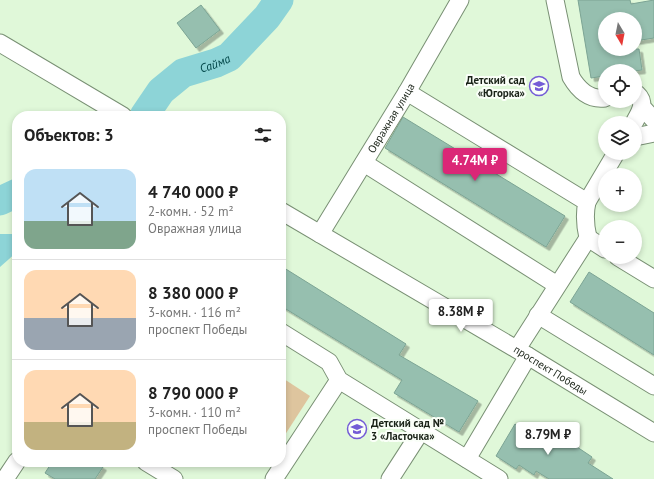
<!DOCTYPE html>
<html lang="ru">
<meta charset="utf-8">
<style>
:root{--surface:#fff;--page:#f2f2f2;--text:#222;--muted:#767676;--line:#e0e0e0;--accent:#db2777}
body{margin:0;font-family:"PT Sans",sans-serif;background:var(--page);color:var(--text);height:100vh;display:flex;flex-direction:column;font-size:15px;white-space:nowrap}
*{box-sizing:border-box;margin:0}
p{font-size:13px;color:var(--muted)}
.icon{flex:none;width:22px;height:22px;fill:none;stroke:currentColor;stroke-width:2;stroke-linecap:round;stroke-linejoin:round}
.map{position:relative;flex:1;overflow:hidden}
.panel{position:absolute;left:12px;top:111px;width:274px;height:356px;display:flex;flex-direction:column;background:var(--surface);border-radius:16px;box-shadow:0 2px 6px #0003}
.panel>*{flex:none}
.needle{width:26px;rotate:170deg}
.controls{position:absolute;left:598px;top:12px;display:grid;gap:8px}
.controls a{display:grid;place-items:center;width:44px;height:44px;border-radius:50%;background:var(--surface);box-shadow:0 2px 6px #0003;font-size:20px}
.price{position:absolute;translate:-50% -34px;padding:0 9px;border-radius:4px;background:#fff;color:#222;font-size:13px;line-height:26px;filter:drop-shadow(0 1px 2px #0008)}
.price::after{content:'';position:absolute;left:50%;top:24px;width:12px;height:9px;margin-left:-6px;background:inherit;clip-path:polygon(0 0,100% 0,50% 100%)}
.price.current{background:var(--accent);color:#fff}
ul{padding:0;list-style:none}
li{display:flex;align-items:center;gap:12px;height:100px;padding:0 12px}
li+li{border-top:1px solid var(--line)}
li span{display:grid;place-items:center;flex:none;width:112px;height:80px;border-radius:12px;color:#555}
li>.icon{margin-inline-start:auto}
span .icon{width:48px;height:48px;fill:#fffc;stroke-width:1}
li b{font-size:17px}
h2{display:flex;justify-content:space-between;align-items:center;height:48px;padding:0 12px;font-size:17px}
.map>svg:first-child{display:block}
</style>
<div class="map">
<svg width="654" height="479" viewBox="0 0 654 479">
<defs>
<filter id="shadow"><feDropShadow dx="3.5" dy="3.5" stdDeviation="0" flood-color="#0004"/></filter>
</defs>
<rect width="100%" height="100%" fill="#e0f8d9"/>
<path fill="#dec59e" d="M281,377L310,396L281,441Z"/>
<path fill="#8dd4d7" d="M0,234H17V252L0,267Z"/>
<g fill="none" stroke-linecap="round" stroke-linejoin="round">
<g stroke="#8dd4d7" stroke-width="29">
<path id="s1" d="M144,116L161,91L183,73L216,63L229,57L267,17L279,0"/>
<path d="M0,201L17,193"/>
</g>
</g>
<path fill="#96bfaf" stroke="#7ca494" filter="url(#shadow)" d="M578,0H630L631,4L654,0V38L635,41V19H605V49H639L642,70L634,71H605V76L591,78Z
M201,5L220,30L196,48L177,23Z
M403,117L565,216L546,247L385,148Z
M281,266L406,344L399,355L478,401L459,432L394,393L402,380L281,306Z
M589,272L654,313V355L570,302Z
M515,424L531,434L534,430L554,442L559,435L592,457L588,463L613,479H549L536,471L534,475L519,465L516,469L496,456Z
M52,462H95L103,467L95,479H55L45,473Z"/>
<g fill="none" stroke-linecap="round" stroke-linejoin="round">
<defs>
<g id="minor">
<path d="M555,0L571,77C578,89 589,100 605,98"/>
<path d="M0,43L123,116"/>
<path d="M407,92L587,202C584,215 585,225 588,238L517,349"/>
<path d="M642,107L654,120"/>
<path d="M634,123C639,113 647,103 637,94H635"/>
<path d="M635,137L654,133"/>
<path d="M364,163L557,285"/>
<path d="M587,202L616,153"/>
<path id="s2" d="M281,211L528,356L654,433"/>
<path id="s3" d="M320,234L407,92L460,0"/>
<path d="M588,238L605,249"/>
<path d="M618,257L654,279"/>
<path d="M538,315L654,386"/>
<path d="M281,332L329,362L339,380L499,479"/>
<path d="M467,459L528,356"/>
<path d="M146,462L174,479"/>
<path d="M5,479L17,461"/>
<path d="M274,479L339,380"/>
<path d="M390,479L421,431"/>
</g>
</defs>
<use href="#minor" stroke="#799074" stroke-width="19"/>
<use href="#minor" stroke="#fff" stroke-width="17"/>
</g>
<defs>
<symbol id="school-ring" viewBox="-11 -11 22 22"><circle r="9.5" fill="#fafff8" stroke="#745cd6" stroke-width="1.5"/><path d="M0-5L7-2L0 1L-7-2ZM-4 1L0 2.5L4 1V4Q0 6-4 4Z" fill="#745cd6"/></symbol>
</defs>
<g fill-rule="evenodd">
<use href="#school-ring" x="528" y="75" width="22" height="22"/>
<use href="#school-ring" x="346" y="418" width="22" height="22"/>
</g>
<g text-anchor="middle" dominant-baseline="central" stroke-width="4" stroke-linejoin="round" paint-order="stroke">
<g font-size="11" font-weight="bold" fill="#1a2318" stroke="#fafff8" text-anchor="end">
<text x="525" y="80">Детский сад<tspan x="525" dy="13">«Югорка»</tspan></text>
<text x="371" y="423" text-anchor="start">Детский сад №<tspan x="371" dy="13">3 «Ласточка»</tspan></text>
</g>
<g font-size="11" fill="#1a2318" stroke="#fafff8">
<text stroke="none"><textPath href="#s3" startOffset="136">Овражная улица</textPath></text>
<text stroke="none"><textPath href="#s2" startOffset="313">проспект Победы</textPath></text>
</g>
<g font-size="12" font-style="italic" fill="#004648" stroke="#fafff8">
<text stroke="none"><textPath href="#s1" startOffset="92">Сайма</textPath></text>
</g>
</g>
</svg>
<div class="controls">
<a><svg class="needle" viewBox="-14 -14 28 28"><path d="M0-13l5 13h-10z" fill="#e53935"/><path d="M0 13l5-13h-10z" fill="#767676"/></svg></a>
<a><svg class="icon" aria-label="locate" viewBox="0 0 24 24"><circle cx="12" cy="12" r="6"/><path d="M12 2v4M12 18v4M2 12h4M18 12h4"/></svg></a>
<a><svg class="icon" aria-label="layers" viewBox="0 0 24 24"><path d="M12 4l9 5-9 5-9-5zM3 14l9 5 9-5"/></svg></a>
<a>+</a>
<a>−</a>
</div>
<b class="price current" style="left:475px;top:182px">4.74M ₽</b>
<b class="price" style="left:461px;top:333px">8.38M ₽</b>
<b class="price" style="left:548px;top:456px">8.79M ₽</b>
<section class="panel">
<h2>Объектов: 3<svg class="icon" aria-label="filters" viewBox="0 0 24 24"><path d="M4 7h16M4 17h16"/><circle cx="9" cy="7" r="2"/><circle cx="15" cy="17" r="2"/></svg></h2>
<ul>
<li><span style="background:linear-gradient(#bfe0f5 65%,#7fa58c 0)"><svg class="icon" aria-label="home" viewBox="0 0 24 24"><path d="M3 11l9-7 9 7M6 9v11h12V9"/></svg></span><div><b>4 740 000 ₽</b><p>2-комн. · 52 m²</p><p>Овражная улица</p></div></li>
<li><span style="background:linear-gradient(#ffd9b3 60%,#9aa5b1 0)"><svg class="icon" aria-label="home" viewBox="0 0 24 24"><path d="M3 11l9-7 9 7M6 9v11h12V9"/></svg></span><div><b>8 380 000 ₽</b><p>3-комн. · 116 m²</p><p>проспект Победы</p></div></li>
<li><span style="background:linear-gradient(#ffd9b3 65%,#c2b280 0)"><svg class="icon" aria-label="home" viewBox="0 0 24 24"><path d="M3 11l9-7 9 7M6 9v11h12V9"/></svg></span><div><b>8 790 000 ₽</b><p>3-комн. · 110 m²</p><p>проспект Победы</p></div></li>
</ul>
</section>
</div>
